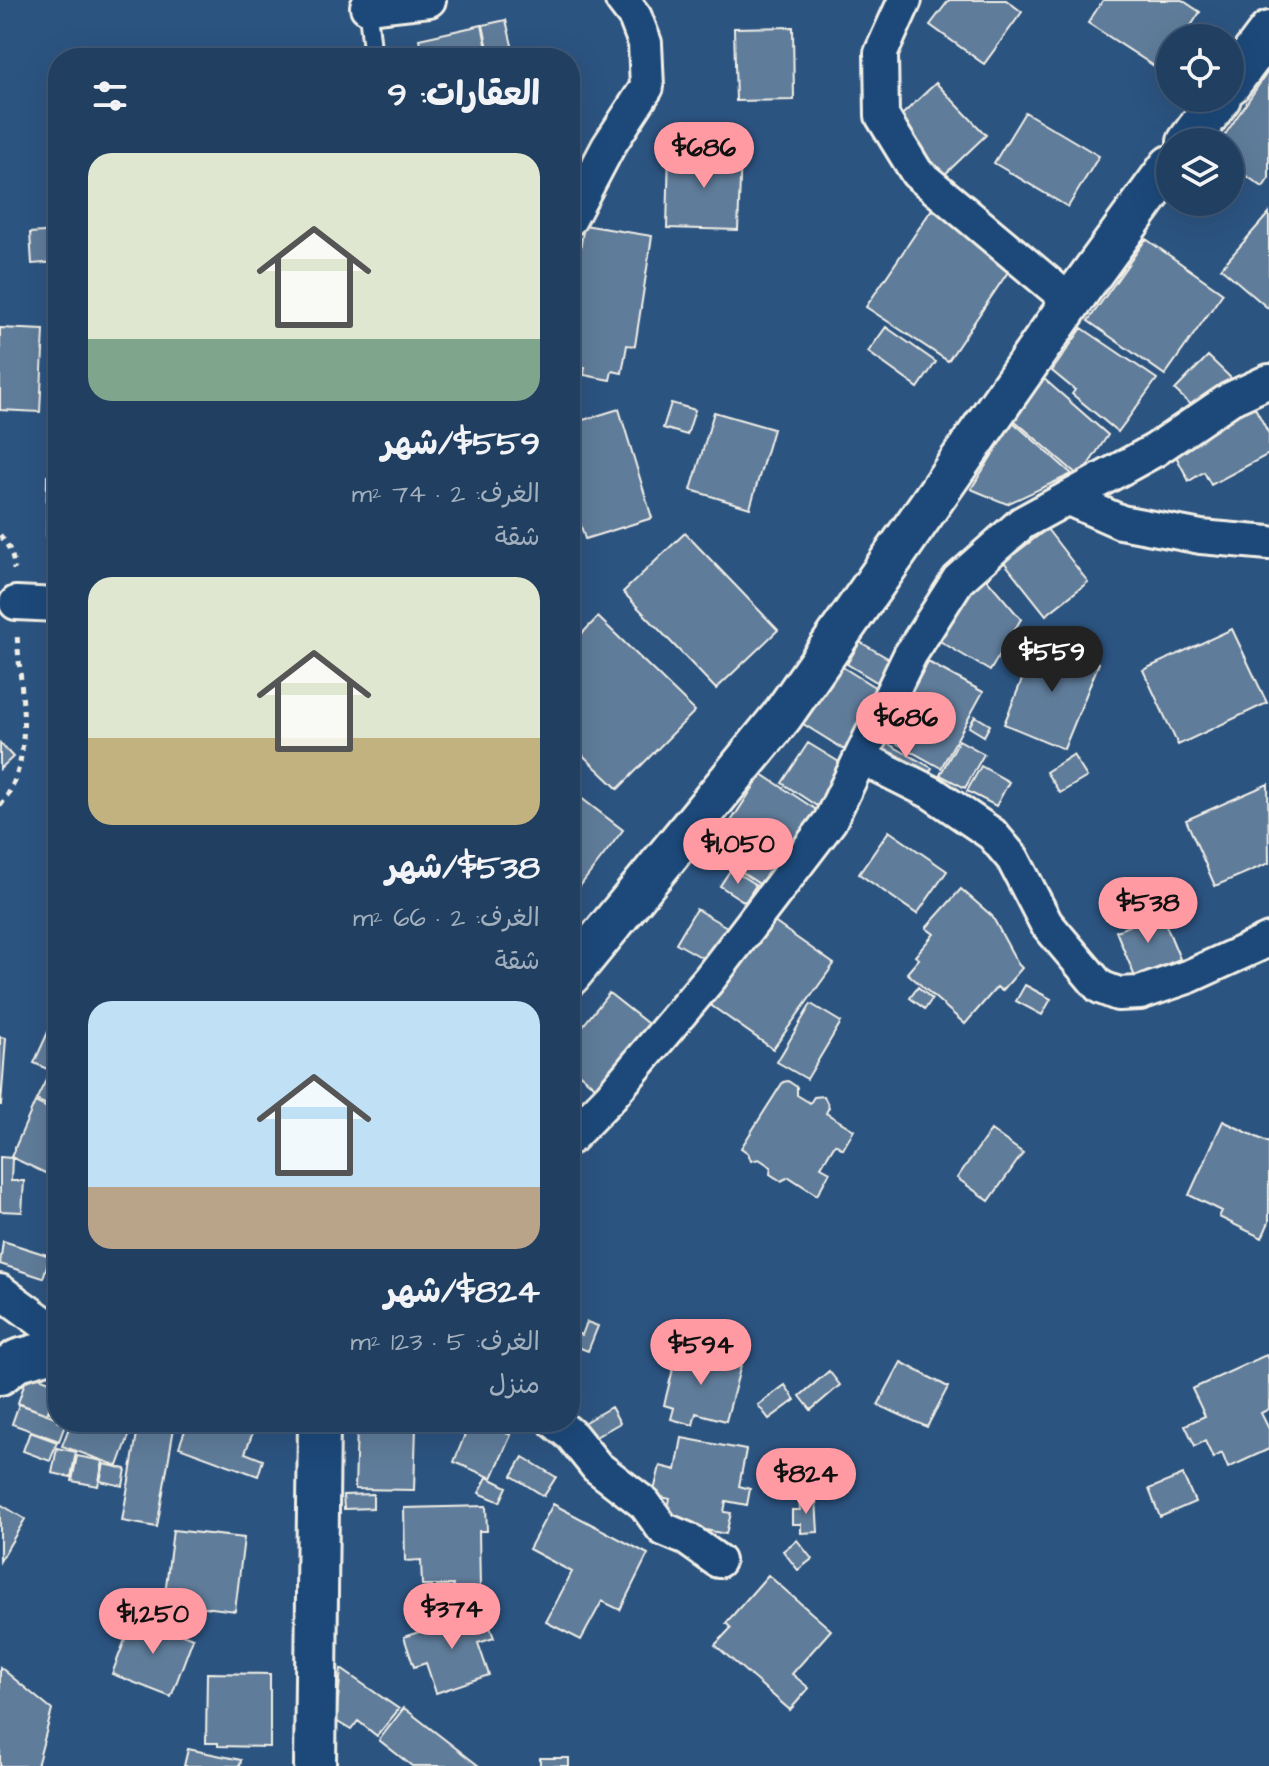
<!DOCTYPE html>
<html lang="ar">
<meta charset="utf-8">
<style>
:root{--surface:#213f61;--page:#2d4a6a;--text:#f1f3f6;--muted:#a2afbd;--line:#3e5876;--accent:#ff9aa2}
body{margin:0;font-family:"Architects Daughter","Playpen Sans Arabic",sans-serif;background:var(--page);color:var(--text);direction:rtl;height:100vh;display:flex;flex-direction:column;font-size:30px;white-space:nowrap}
*{box-sizing:border-box;margin:0}
p{font-size:26px;color:var(--muted)}
.icon{flex:none;width:44px;height:44px;fill:none;stroke:currentColor;stroke-width:2;stroke-linecap:round;stroke-linejoin:round}
.map{position:relative;flex:1;overflow:hidden;direction:ltr}
.side{position:absolute;left:48px;top:48px;width:532px;height:1384px;display:flex;flex-direction:column;background:var(--surface);border-radius:32px;box-shadow:0 8px 32px #0002,0 0 0 2px var(--line);direction:rtl}
.side>*{flex:none}
.buttons{position:absolute;left:1156px;top:24px;display:grid;gap:16px}
.buttons a{display:grid;place-items:center;width:88px;height:88px;border-radius:50%;background:var(--surface);box-shadow:0 8px 32px #0002,0 0 0 2px var(--line);font-size:40px}
.price{position:absolute;translate:-50% -68px;padding:0 18px;border-radius:28px;background:var(--accent);color:#111;font-size:26px;line-height:52px;filter:drop-shadow(0 2px 4px #0008)}
.price::after{content:'';position:absolute;left:50%;top:48px;width:24px;height:18px;margin-left:-12px;background:inherit;clip-path:polygon(0 0,100% 0,50% 100%)}
.price.on{background:#222;color:#fff}
ul{padding:0;list-style:none}
li{display:grid;align-content:center;gap:16px;height:424px;padding:0 40px}
li span{display:grid;place-items:center;height:248px;border-radius:24px;color:#555}
li>.icon{margin-inline-start:auto}
span .icon{width:144px;height:144px;fill:#fffc;stroke-width:1}
li b{font-size:34px}
h2{display:flex;justify-content:space-between;align-items:center;height:96px;padding:0 40px;font-size:34px}
.map>svg:first-child{display:block}
</style>
<div class="map">
<svg width="1269" height="1766" viewBox="0 0 1269 1766">
<rect width="100%" height="100%" fill="#2c5481"/>
<filter id="ink" filterUnits="userSpaceOnUse"><feTurbulence type="fractalNoise" baseFrequency=".0125" numOctaves="2"/><feDisplacementMap in="SourceGraphic" scale="16" xChannelSelector="R" yChannelSelector="G"/><feConvolveMatrix kernelMatrix="1 2 1 2 8 2 1 2 1" color-interpolation-filters="sRGB"/></filter>
<g filter="url(#ink)">
<path fill="#5e7b9a" stroke="#f4f1e8" stroke-width="2" d="M949,0H1006L1022,12L984,64L930,25Z
M1103,0H1182L1200,12L1183,38H1170V59L1162,71L1088,23Z
M506,20L515,58H490L483,25Z
M482,25L489,58H423L419,39Z
M793,27L794,100L736,101L734,28Z
M1269,70V178L1263,187L1230,165V142H1220Z
M936,83L986,135L941,178L890,126Z
M1025,112L1099,156L1068,207L994,163Z
M669,151L741,153L738,230L667,228Z
M934,206L1016,260L948,361L866,307Z
M1269,213V309L1221,268Z
M584,225L652,236L635,346L627,345L622,373L612,371L610,380L584,375L585,367L570,364V312Z
M58,231V262L32,264L30,233Z
M1146,239L1223,293L1165,375L1088,321Z
M886,327L936,362L918,388L868,352Z
M0,328L44,330L40,412L0,410Z
M1082,328L1157,379L1118,432L1072,394L1075,390L1052,371Z
M1208,356L1233,380L1200,414L1175,390Z
M1043,378L1108,435L1080,477L1014,420Z
M671,403L695,410L687,435L663,428Z
M1253,404L1269,434V454L1211,485L1204,472L1189,481L1171,447Z
M619,409L652,518L585,539L570,490V424Z
M714,412L773,429L750,508L691,490Z
M1013,422L1072,474L1007,504L971,489Z
M47,476H58V551H46Z
M1047,529L1088,582L1046,615L1004,562Z
M685,533L778,630L716,689L623,592Z
M979,570L1021,619L990,671L938,640Z
M598,617L695,711L618,789L570,743V646Z
M1232,629L1267,703L1178,745L1143,670Z
M1039,638L1099,663L1064,749L1004,724Z
M860,642L898,664L885,687L847,664Z
M928,662L983,692L941,768L887,738Z
M836,663L881,691L845,750L800,722Z
M975,716L990,725L984,736L969,727Z
M959,740L984,754L965,788L940,775Z
M0,743L13,757L0,769Z
M808,743L844,765L817,806L782,783Z
M887,743L932,768L926,778L881,753Z
M1073,755L1087,777L1060,793L1046,772Z
M981,766L1009,782L996,806L967,791Z
M762,774L818,811L767,889L711,852Z
M1268,784L1269,863L1215,886L1186,820Z
M572,791L623,830L570,899V794Z
M889,831L947,871L917,914L859,874Z
M731,869L756,885L745,902L720,886Z
M961,889L992,916L1018,964L1022,968L1002,991L997,987L965,1024L907,973L919,959L915,956L934,934L926,928Z
M696,909L727,927L708,961L676,943Z
M1161,913L1180,959L1135,977L1116,931Z
M770,919L834,964L773,1049L709,1004Z
M1025,985L1051,999L1042,1015L1016,1001Z
M918,987L932,999L925,1009L910,998Z
M609,993L652,1027L600,1091L570,1066V1042Z
M811,1004L841,1022L807,1079L777,1062Z
M58,1010V1074L34,1063Z
M0,1037L6,1038L1,1105H0Z
M49,1074L58,1078V1110L36,1100Z
M788,1081L797,1087V1095L810,1103L814,1097L824,1096L829,1107L826,1113L854,1130L843,1149L835,1144L821,1167L830,1172L817,1195L789,1177L781,1181L770,1174L771,1167L759,1159L751,1161L748,1153L741,1148L783,1082Z
M35,1102L58,1113V1179L11,1157Z
M1223,1121L1269,1143V1222L1262,1238L1219,1217L1222,1211L1189,1195Z
M991,1130L1023,1153L989,1201L957,1178Z
M0,1157L12,1158L11,1181H24L22,1212L0,1211Z
M3,1241L50,1256L43,1278L0,1264Z
M587,1322L598,1326L588,1351L570,1344V1331L582,1335Z
M678,1349L741,1365L726,1421L696,1413L693,1425L671,1419L674,1408L664,1405Z
M1266,1355L1269,1361V1409L1261,1413L1269,1429V1449L1228,1468L1222,1453L1213,1458L1205,1441L1195,1446L1185,1425L1205,1416L1192,1389Z
M901,1362L948,1387L927,1427L878,1405Z
M829,1371L840,1385L811,1410L800,1396Z
M28,1373L58,1384L47,1414L18,1403Z
M785,1385L795,1400L769,1419L758,1405Z
M58,1387V1415L49,1412Z
M19,1404L58,1418V1422H66L59,1441L12,1424Z
M611,1407L620,1423L587,1442L578,1426Z
M79,1422H134L118,1466L62,1446L70,1425L77,1428Z
M139,1422H175L157,1527L122,1521Z
M188,1422H257L245,1453L263,1460L258,1476L179,1447Z
M470,1422H481L511,1435L492,1478L454,1462Z
M357,1426L416,1427L414,1490L355,1489Z
M30,1432L57,1442L50,1461L23,1451Z
M682,1438L746,1450L739,1486L750,1489L747,1505L726,1501L724,1512L731,1513L726,1534L665,1522L670,1499L653,1495L660,1466L676,1470Z
M57,1448L76,1452L71,1477L52,1473Z
M77,1456L103,1461L98,1486L72,1481Z
M523,1457L556,1477L544,1496L512,1476Z
M104,1464L126,1469L123,1486L100,1481Z
M1183,1475L1195,1502L1160,1517L1149,1489Z
M487,1477L507,1487L500,1502L479,1493Z
M373,1494V1508L344,1509L343,1495Z
M816,1499L818,1532L801,1533V1524H792V1510H800L799,1500Z
M0,1504L25,1519L0,1561Z
M553,1504L648,1554L620,1610L602,1601L581,1640L546,1622L572,1572L529,1549Z
M486,1506L487,1531H479L480,1588L453,1589V1585H422L421,1560L405,1561L404,1508Z
M173,1530L244,1538L235,1611L164,1602Z
M797,1540L812,1559L798,1570L783,1551Z
M768,1575L831,1630L792,1674L809,1688L790,1710L715,1645L731,1628L726,1623Z
M484,1610L494,1638L478,1643L489,1675L436,1693L426,1663L414,1667L404,1637Z
M134,1616L193,1638L171,1697L112,1674Z
M0,1667L52,1710L37,1766H0Z
M341,1669L399,1709L377,1736L358,1721L351,1730L336,1721Z
M207,1673L270,1674V1747L218,1746V1743H206Z
M404,1708L479,1766H412L379,1740Z
M188,1749L241,1760L240,1766H184Z
M540,1758H569V1766H540Z"/>
<g fill="none" stroke-linecap="round" stroke-linejoin="round">
<defs>
<path id="service" d="M367,4L373,58"/>
<path id="minor" d="M905,0L881,53L882,116L917,173L1071,302
M367,7L429,0
M570,219L608,147L647,87L645,43L635,17L622,0
M1069,499L1121,522L1201,537L1269,543
M16,603L58,605
M862,758L932,793L992,834L1013,859L1046,923L1100,987L1118,994L1140,993L1190,976L1269,940
M570,1138L610,1097L710,978L830,821L910,655L958,580L1022,523L1155,450L1230,399L1269,381
M0,1291L45,1324L58,1342
M555,1422L572,1436L597,1467L645,1504L663,1529L687,1539L718,1561"/>
<path id="tertiary" d="M1230,84L1269,32
M1188,142L1220,98
M570,975L782,716L1071,302L1170,166
M0,1374L18,1360L58,1349
M315,1766L319,1422"/>
</defs>
<use href="#service" stroke="#f4f1e8" stroke-width="22"/>
<use href="#minor" stroke="#f4f1e8" stroke-width="38"/>
<use href="#tertiary" stroke="#f4f1e8" stroke-width="46"/>
<path stroke="#f4f1e8" stroke-width="5" stroke-dasharray="6 6" stroke-linecap="butt" d="M0,535C9,546 14,556 14,570
M0,806C38,758 19,688 17,632"/>
<use href="#service" stroke="#1f4a7a" stroke-width="16"/>
<use href="#minor" stroke="#1f4a7a" stroke-width="32"/>
<use href="#tertiary" stroke="#1f4a7a" stroke-width="40"/>
</g>
</g>
</svg>
<div class="buttons">
<a><svg class="icon" aria-label="locate" viewBox="0 0 24 24"><circle cx="12" cy="12" r="6"/><path d="M12 2v4M12 18v4M2 12h4M18 12h4"/></svg></a>
<a><svg class="icon" aria-label="layers" viewBox="0 0 24 24"><path d="M12 4l9 5-9 5-9-5zM3 14l9 5 9-5"/></svg></a>
</div>
<b class="price" style="left:704px;top:190px">$686</b>
<b class="price on" style="left:1052px;top:694px">$559</b>
<b class="price" style="left:906px;top:760px">$686</b>
<b class="price" style="left:738px;top:886px">$1,050</b>
<b class="price" style="left:1148px;top:945px">$538</b>
<b class="price" style="left:701px;top:1387px">$594</b>
<b class="price" style="left:806px;top:1516px">$824</b>
<b class="price" style="left:452px;top:1651px">$374</b>
<b class="price" style="left:153px;top:1656px">$1,250</b>
<section class="side">
<h2>العقارات: 9<svg class="icon" aria-label="filters" viewBox="0 0 24 24"><path d="M4 7h16M4 17h16"/><circle cx="9" cy="7" r="2"/><circle cx="15" cy="17" r="2"/></svg></h2>
<ul>
<li><span style="background:linear-gradient(#dfe7d0 75%,#7fa58c 0)"><svg class="icon" aria-label="home" viewBox="0 0 24 24"><path d="M3 11l9-7 9 7M6 9v11h12V9"/></svg></span><div><b>$559/شهر</b><p>الغرف: 2 · 74 m²</p><p>شقة</p></div></li>
<li><span style="background:linear-gradient(#dfe7d0 65%,#c2b280 0)"><svg class="icon" aria-label="home" viewBox="0 0 24 24"><path d="M3 11l9-7 9 7M6 9v11h12V9"/></svg></span><div><b>$538/شهر</b><p>الغرف: 2 · 66 m²</p><p>شقة</p></div></li>
<li><span style="background:linear-gradient(#bfe0f5 75%,#b9a48a 0)"><svg class="icon" aria-label="home" viewBox="0 0 24 24"><path d="M3 11l9-7 9 7M6 9v11h12V9"/></svg></span><div><b>$824/شهر</b><p>الغرف: 5 · 123 m²</p><p>منزل</p></div></li>
</ul>
</section>
</div>
